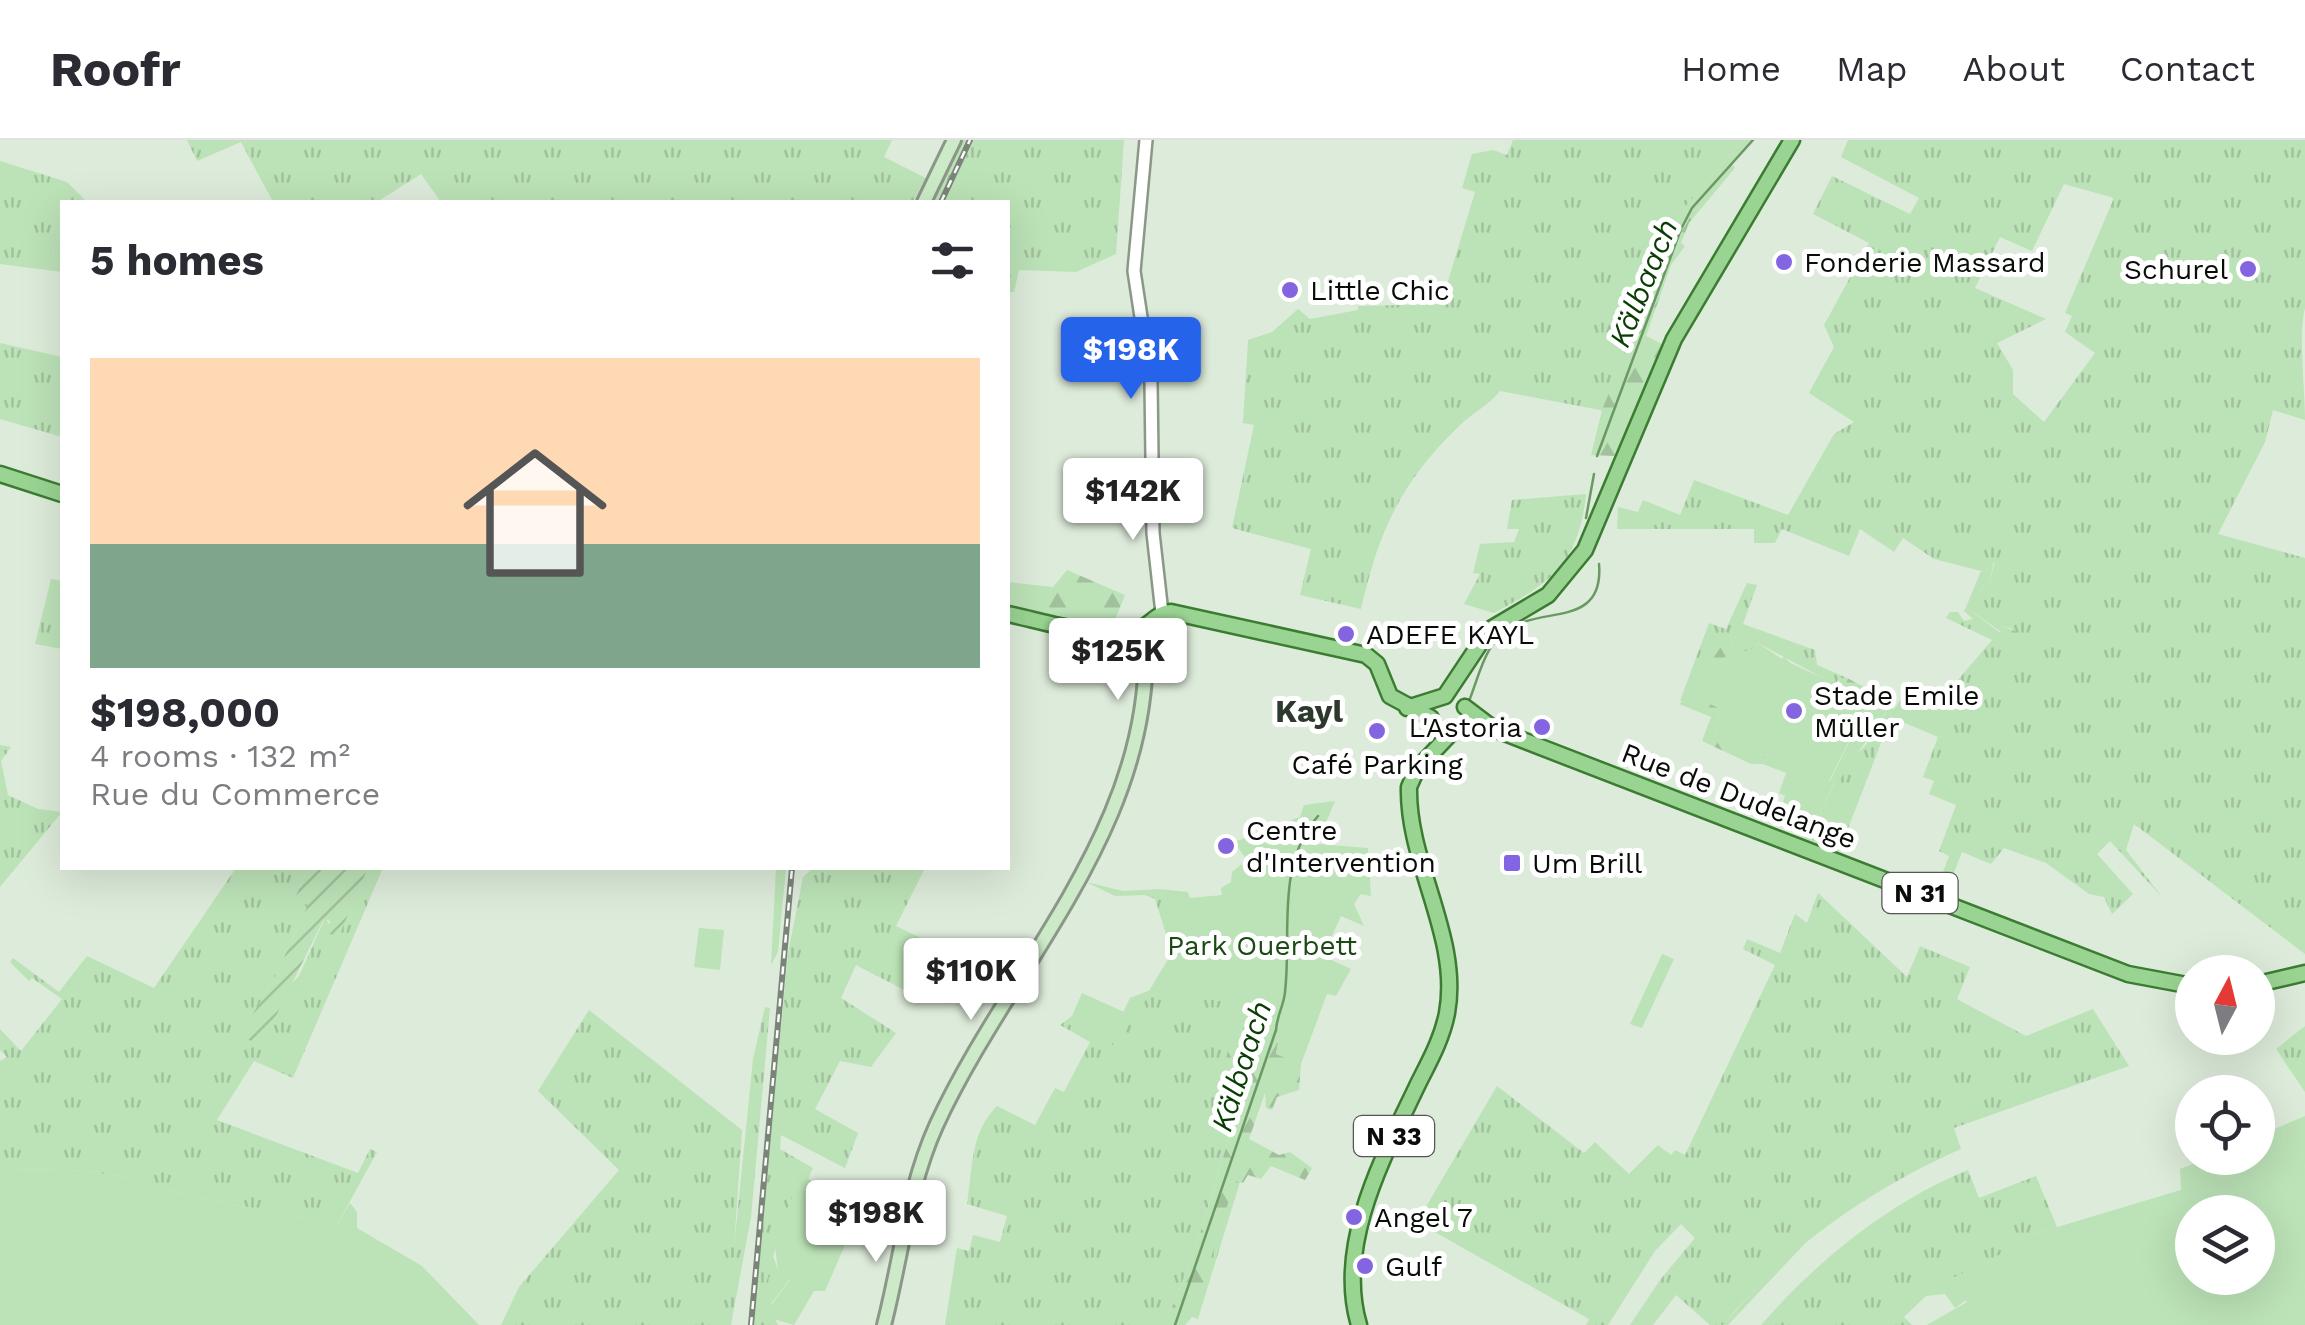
<!DOCTYPE html>
<meta charset="utf-8">
<style>
:root{--surface:#fff;--page:#f2f2f3;--text:#2b2b33;--muted:#7c7c81;--line:#e1e1e2;--accent:#2563eb}
body{margin:0;font-family:"Work Sans",sans-serif;background:var(--page);color:var(--text);height:100vh;display:flex;flex-direction:column;font-size:38px;white-space:nowrap}
*{box-sizing:border-box;margin:0}
p{font-size:32px;color:var(--muted)}
.icon{flex:none;width:55px;height:55px;fill:none;stroke:currentColor;stroke-width:2;stroke-linecap:round;stroke-linejoin:round}
.map{position:relative;flex:1;overflow:hidden}
.details{position:absolute;left:60px;top:60px;width:950px;height:670px;display:flex;flex-direction:column;background:var(--surface);border-radius:0px;box-shadow:0 10px 40px #0002}
.details>*{flex:none}
.needle{width:65px;rotate:7deg}
.controls{position:absolute;left:2175px;top:815px;display:grid;gap:20px}
.controls a{display:grid;place-items:center;width:100px;height:100px;border-radius:50%;background:var(--surface);box-shadow:0 10px 40px #0002;font-size:50px}
.price{position:absolute;translate:-50% -85px;padding:0 22px;border-radius:10px;background:#fff;color:#222;font-size:32px;line-height:65px;filter:drop-shadow(0 2px 5px #0008)}
.price::after{content:'';position:absolute;left:50%;top:60px;width:30px;height:22px;margin-left:-15px;background:inherit;clip-path:polygon(0 0,100% 0,50% 100%)}
.price.on{background:var(--accent);color:#fff}
ul{padding:0;list-style:none}
li{display:grid;align-content:center;gap:20px;height:530px;padding:0 30px}
li span{display:grid;place-items:center;height:310px;border-radius:0px;color:#555}
li>.icon{margin-inline-start:auto}
span .icon{width:180px;height:180px;fill:#fffc;stroke-width:1}
li b{font-size:42px}
h2{display:flex;justify-content:space-between;align-items:center;height:120px;padding:0 30px;font-size:42px}
header{display:flex;align-items:center;gap:60px;box-sizing:border-box;height:140px;padding:0 50px;background:var(--surface);border-bottom:2px solid var(--line)}
header strong{font-size:48px}
nav{display:flex;gap:55px;margin-inline-start:auto;font-size:35px}
.map>svg:first-child{display:block}
</style>
<header>
<strong>Roofr</strong>
<nav><a>Home</a><a>Map</a><a>About</a><a>Contact</a></nav>
</header>
<div class="map">
<svg width="2305" height="1185" viewBox="0 0 2305 1185">
<defs>
<pattern id="grass-tufts" width="24" height="20" patternUnits="userSpaceOnUse" patternTransform="scale(2.5)"><rect width="24" height="20" fill="#bce2b7"/><path d="M3 7l-1-3M5 7V3M7 7l1-3M15 17l-1-3M17 17v-4M19 17l1-3" fill="none" stroke="#a0c19c"/></pattern>
<pattern id="forest-firs" width="22" height="20" patternUnits="userSpaceOnUse" patternTransform="scale(2.5)"><rect width="22" height="20" fill="#bce2b7"/><path d="M5 1l3.5 6h-7zM16 11l3.5 6h-7z" fill="#a0c19c"/></pattern>
<pattern id="garden-furrows" width="10" height="10" patternUnits="userSpaceOnUse" patternTransform="scale(2.5)"><rect width="10" height="10" fill="#bce2b7"/><path d="M-1 1l2-2M0 10L10 0M9 11l2-2" fill="none" stroke="#a0c19c"/></pattern>
</defs>
<rect width="100%" height="100%" fill="#ddebda"/>
<path fill="url(#grass-tufts)" fill-rule="evenodd" d="M187,0H892L884,17L926,38L913,62H441L421,34L377,62H273L241,2L197,21Z
M957,0H1124L1116,114L1076,132L1019,130L1014,152H1008V62H928Z
M1513,0H1743L1686,66L1676,86L1605,271L1500,251C1488,266 1472,273 1459,286C1400,343 1379,391 1361,469L1300,455L1311,409L1232,388L1254,285L1243,283L1248,200L1272,192L1298,169L1310,179L1358,170V166L1441,164L1475,52L1462,48L1472,14L1493,10L1507,15Z
M1848,0H2305V168C2298,195 2305,248 2305,280L2273,270L2265,302L2218,394L2305,418V814L2134,684L2126,710L2162,757L2110,701L2097,714L2133,754L2112,774L2104,757L2089,754L2046,723L2004,708L1991,724L1962,712L1945,755L1936,751L1949,716L1939,711L1956,665L1929,654L1934,641L1923,637L1938,597L1891,577L1839,712L1801,697L1811,675L1819,674L1835,642L1829,643L1870,559L1879,564L1832,639L1865,606L1889,567L1894,569L1911,545L1940,561L1992,500L1946,478L1950,472H1958L1964,481L1973,479L1964,471L1966,467L1999,492L2013,489L2002,486L1975,462L1985,443L1989,444L1995,421L1986,432L1981,431L1934,419L1903,398L1894,412L1860,389L1849,416L1782,389L1775,403H1754V389H1617L1618,367L1638,372L1643,360L1680,375L1694,340L1788,375L1834,294L1854,282L1809,253L1834,207L1824,185L1869,103L1813,74L1832,36L1910,74L1919,58L1841,17ZM2064,44L2114,58L2065,173L2072,176L2065,192L2095,213L2044,282L2013,254V230L1997,203L2046,179L1975,148L2000,97L2032,111Z
M0,21L67,42L87,62H62V132L0,124Z
M0,203L62,217V297L0,279Z
M1586,354C1579,422 1552,443 1494,473L1464,464L1480,434L1473,433L1480,404L1514,402L1519,389H1507L1512,360Z
M51,439L62,441V509L35,504Z
M1747,443L1757,445L1743,484L1815,510L1817,525L1847,538L1838,539L1836,545L1758,503L1748,513L1732,505L1729,496L1700,539L1705,542L1685,562L1680,561L1709,483L1726,489Z
M0,605L11,607L1,621L8,655L38,669L62,672L0,747Z
M236,728H308L295,758L308,765L274,839L241,895L299,836L325,778L338,797L368,728H383L293,938L254,921L217,980L358,1033L370,1009L377,1012L337,1085L185,1055L120,1036L66,1029L0,1030V921L7,917L0,910V889L21,911L62,859L32,838L29,841L10,822L13,818L59,852L87,816L154,848Z
M776,728H786L778,812L771,825Z
M813,728H925L896,786L931,803L924,822L958,844L946,864L916,846L912,854L856,825L841,858L896,893L871,927L840,921L815,969L858,993L845,1028L781,995L780,1009L813,1028L808,1039L839,1056L836,1064L797,1046L773,1116L778,1130L768,1139L772,1141L771,1165L790,1140L785,1134L802,1142H796L775,1179L778,1185H753L788,813L803,737Z
M1086,742L1123,751L1160,749L1179,812L1237,864L1238,919L1252,920L1196,1107L1165,1185H945L957,1108L969,1111L973,1095L1000,1102L1007,1076L967,1064C973,1026 970,993 997,966L1035,985L1055,948L1064,952L1090,902L1060,885L1072,876L1114,894L1116,905L1172,813L1155,759L1145,755L1115,756Z
M1818,753L1907,837L1920,806L1970,827L1957,859L2026,896L2093,869L2129,926L1954,988L1961,1009C1870,1049 1786,1108 1723,1185H1710L1676,1155L1653,1185H1630L1660,1140L1695,1098L1681,1084L1655,1111L1608,1185H1586L1589,1179L1417,1082L1497,946L1584,1013L1595,1002L1629,1034L1658,1005L1671,1015L1675,1010L1685,1015L1775,825L1743,809L1747,799L1780,813L1795,774L1807,783Z
M765,867L770,868L751,1077L731,1185H501L519,1147L619,1030L538,951L589,870L742,990L734,1107L753,919Z
M2305,886V952L2276,909Z
M1968,1030L1979,1058L2036,1036L2057,1087L2001,1104L2004,1113L1949,1140L1966,1160L1955,1168L1945,1154L1926,1156L1904,1177L1912,1185H1761C1817,1121 1889,1062 1968,1030Z
M1235,1040L1240,1042L1201,1169L1198,1179L1192,1177L1185,1185Z"/>
<path fill="url(#forest-firs)" d="M1743,0H1753L1732,23L1735,28L1689,83L1681,103L1685,106L1671,125L1646,196L1662,204L1615,316L1591,315L1602,270L1676,86L1686,66Z
M1994,420L1989,445L1984,444L1976,462L2002,486L2017,492L2011,499L1966,467L1981,431L1986,432Z
M1067,430L1125,455L1113,485L1008,467V442L1053,447Z
M1729,495L1732,505L1702,559L1721,569L1715,594L1766,617L1763,624H1751L1702,601L1711,577L1679,564L1704,542L1699,539Z
M1847,538L1889,560V567L1835,647L1832,639L1878,564L1843,548L1838,539Z
M1153,849L1116,905L1108,904L1130,858Z
M1239,881L1257,895L1279,898L1276,914L1301,924L1299,950L1277,957L1272,970L1266,968L1265,953L1249,999L1279,1015L1290,1012L1312,1028L1305,1040L1271,1026L1261,1039L1248,1035L1243,1043L1235,1041L1196,1166L1185,1185H1165L1196,1107L1252,921L1238,919L1231,931L1224,930L1233,883Z
M1813,1095L1728,1185H1723L1783,1118Z"/>
<path fill="#bce2b7" fill-rule="evenodd" d="M1758,503L1782,519L1784,516L1790,523L1870,559L1829,641H1835L1819,674L1813,676L1783,662L1785,656L1779,653L1786,633L1763,624L1766,617L1740,611L1738,605L1715,594L1721,569L1701,560L1732,505L1748,512Z
M1335,661L1317,704L1368,708L1371,756L1361,754L1354,764L1364,786L1341,776L1323,816L1351,829L1336,856L1327,854L1301,924L1276,914L1279,898L1257,895L1240,882L1233,883L1236,864L1162,851L1178,812L1160,749L1188,752L1190,758L1222,755L1221,748L1231,742L1232,732L1247,720L1234,702L1300,677L1304,665Z
M699,788L724,790L720,830L694,827Z
M1662,814L1674,819L1642,888L1630,884Z
M1082,853L1124,872L1114,894L1072,876Z
M2305,976V1185H1927L1967,1162L1949,1140L2003,1113L2000,1104L2181,1050L2180,1029L2208,1018H2258V996ZM2192,1072H2258V1138H2192Z
M66,1029L120,1036L185,1055L337,1085L350,1063L357,1072V1088L422,1126L479,1185H0V1030Z
M797,1046L858,1075L825,1151H814L794,1185L774,1179L795,1142H802L785,1134L790,1139L770,1165L766,1148L772,1130H778L774,1099Z"/>
<path fill="url(#garden-furrows)" d="M308,728H368L338,798L327,792L330,781L324,779L261,906L240,895L274,839L308,765L295,758Z"/>
<g fill="none" stroke-linecap="round" stroke-linejoin="round">
<path stroke="#6a9963" stroke-width="2.5" d="M1597,316L1681,89L1692,68L1753,0
M1586,378L1594,334
M1469,561C1480,534 1485,501 1513,486C1548,468 1604,485 1599,424
M1175,1185L1276,890C1277,875 1284,865 1285,852C1292,793 1275,726 1318,676"/>
<defs>
<path id="tertiary" d="M1146,0L1134,131L1151,243L1153,393L1162,473"/>
<path id="secondary" d="M924,62L954,0
M884,1185C901,1119 908,1048 936,986C1012,821 1159,683 1145,487"/>
<path id="primary" d="M0,334L62,354
M1008,474C1046,482 1096,499 1136,490C1150,487 1155,473 1171,472L1366,515L1377,524L1390,556L1431,578
M1465,567L1494,589L2128,834L2192,846
M1407,568L1445,556L1489,490L1548,455L1585,410L1674,199L1792,0
M2258,844L2305,833
M1359,1185C1335,1104 1384,1016 1418,944C1429,922 1442,899 1447,873C1461,797 1407,723 1409,647L1417,629L1455,589"/>
</defs>
<use href="#tertiary" stroke="#8b9888" stroke-width="16"/>
<use href="#secondary" stroke="#8b9888" stroke-width="18"/>
<use href="#primary" stroke="#3b7c32" stroke-width="19"/>
<use href="#tertiary" stroke="#fff" stroke-width="11"/>
<use href="#secondary" stroke="#cceac8" stroke-width="12"/>
<use href="#primary" stroke="#9ad492" stroke-width="14"/>
<defs>
<path id="rail" d="M941,62L970,0
M751,1185L792,728"/>
</defs>
<use href="#rail" stroke="#7b8479" stroke-width="6"/>
<use href="#rail" stroke="#fff" stroke-width="2.5" stroke-dasharray="8" stroke-linecap="butt"/>
</g>
<g fill="#8465e1" stroke="#fff" stroke-width="4">
<circle cx="1784" cy="122" r="10"/>
<circle cx="2248" cy="129" r="10"/>
<circle cx="1290" cy="150" r="10"/>
<circle cx="1346" cy="494" r="10"/>
<circle cx="1794" cy="571" r="10"/>
<circle cx="1542" cy="587" r="10"/>
<circle cx="1377" cy="591" r="10"/>
<circle cx="1226" cy="706" r="10"/>
<rect x="1502" y="713" width="20" height="20" rx="5"/>
<circle cx="1354" cy="1077" r="10"/>
<circle cx="1365" cy="1126" r="10"/>
</g>
<g text-anchor="middle" dominant-baseline="central" stroke-width="10" stroke-linejoin="round" paint-order="stroke">
<g fill="#fff" stroke="#535652" stroke-width="2.5">
<rect x="1882.5" y="733" width="75" height="40" rx="8"/>
<rect x="1354" y="976" width="80" height="40" rx="8"/>
</g>
<g font-size="25" font-weight="bold" fill="#090d08">
<text x="1920" y="753">N 31</text>
<text x="1394" y="996">N 33</text>
</g>
<g font-size="28" fill="#090d08" stroke="#fff" text-anchor="start">
<text x="1804" y="122">Fonderie Massard</text>
<text x="2228" y="129" text-anchor="end">Schurel</text>
<text x="1310" y="150">Little Chic</text>
<text x="1366" y="494">ADEFE KAYL</text>
<text x="1814" y="555">Stade Emile<tspan x="1814" dy="32">Müller</tspan></text>
<text x="1522" y="587" text-anchor="end">L'Astoria</text>
<text x="1377" y="624" text-anchor="middle">Café Parking</text>
<text x="1246" y="690">Centre<tspan x="1246" dy="32">d'Intervention</tspan></text>
<text x="1532" y="723">Um Brill</text>
<text x="1374" y="1077">Angel 7</text>
<text x="1385" y="1126">Gulf</text>
</g>
<g font-size="28" fill="#090d08" stroke="#fff">
<text transform="translate(1739 656) rotate(21)">Rue de Dudelange</text>
</g>
<g font-size="28" fill="#1a4b13" stroke="#fff">
<text x="1262" y="805">Park Ouerbett</text>
</g>
<g font-size="30" font-style="italic" fill="#0a3d04" stroke="#fff">
<text transform="translate(1643 143) rotate(-68)">Kälbaach</text>
<text transform="translate(1241 926) rotate(-72)">Kälbaach</text>
</g>
<g font-size="32" font-weight="bold" fill="#2d392c" stroke="#fff">
<text x="1309" y="571">Kayl</text>
</g>
</g>
</svg>
<div class="controls">
<a><svg class="needle" viewBox="-14 -14 28 28"><path d="M0-13l5 13h-10z" fill="#e53935"/><path d="M0 13l5-13h-10z" fill="#7c7c81"/></svg></a>
<a><svg class="icon" aria-label="locate" viewBox="0 0 24 24"><circle cx="12" cy="12" r="6"/><path d="M12 2v4M12 18v4M2 12h4M18 12h4"/></svg></a>
<a><svg class="icon" aria-label="layers" viewBox="0 0 24 24"><path d="M12 4l9 5-9 5-9-5zM3 14l9 5 9-5"/></svg></a>
</div>
<b class="price on" style="left:1131px;top:262px">$198K</b>
<b class="price" style="left:1133px;top:403px">$142K</b>
<b class="price" style="left:1118px;top:563px">$125K</b>
<b class="price" style="left:971px;top:883px">$110K</b>
<b class="price" style="left:876px;top:1125px">$198K</b>
<section class="details">
<h2>5 homes<svg class="icon" aria-label="filters" viewBox="0 0 24 24"><path d="M4 7h16M4 17h16"/><circle cx="9" cy="7" r="2"/><circle cx="15" cy="17" r="2"/></svg></h2>
<ul>
<li><span style="background:linear-gradient(#ffd9b3 60%,#7fa58c 0)"><svg class="icon" aria-label="home" viewBox="0 0 24 24"><path d="M3 11l9-7 9 7M6 9v11h12V9"/></svg></span><div><b>$198,000</b><p>4 rooms · 132 m²</p><p>Rue du Commerce</p></div></li>
</ul>
</section>
</div>
